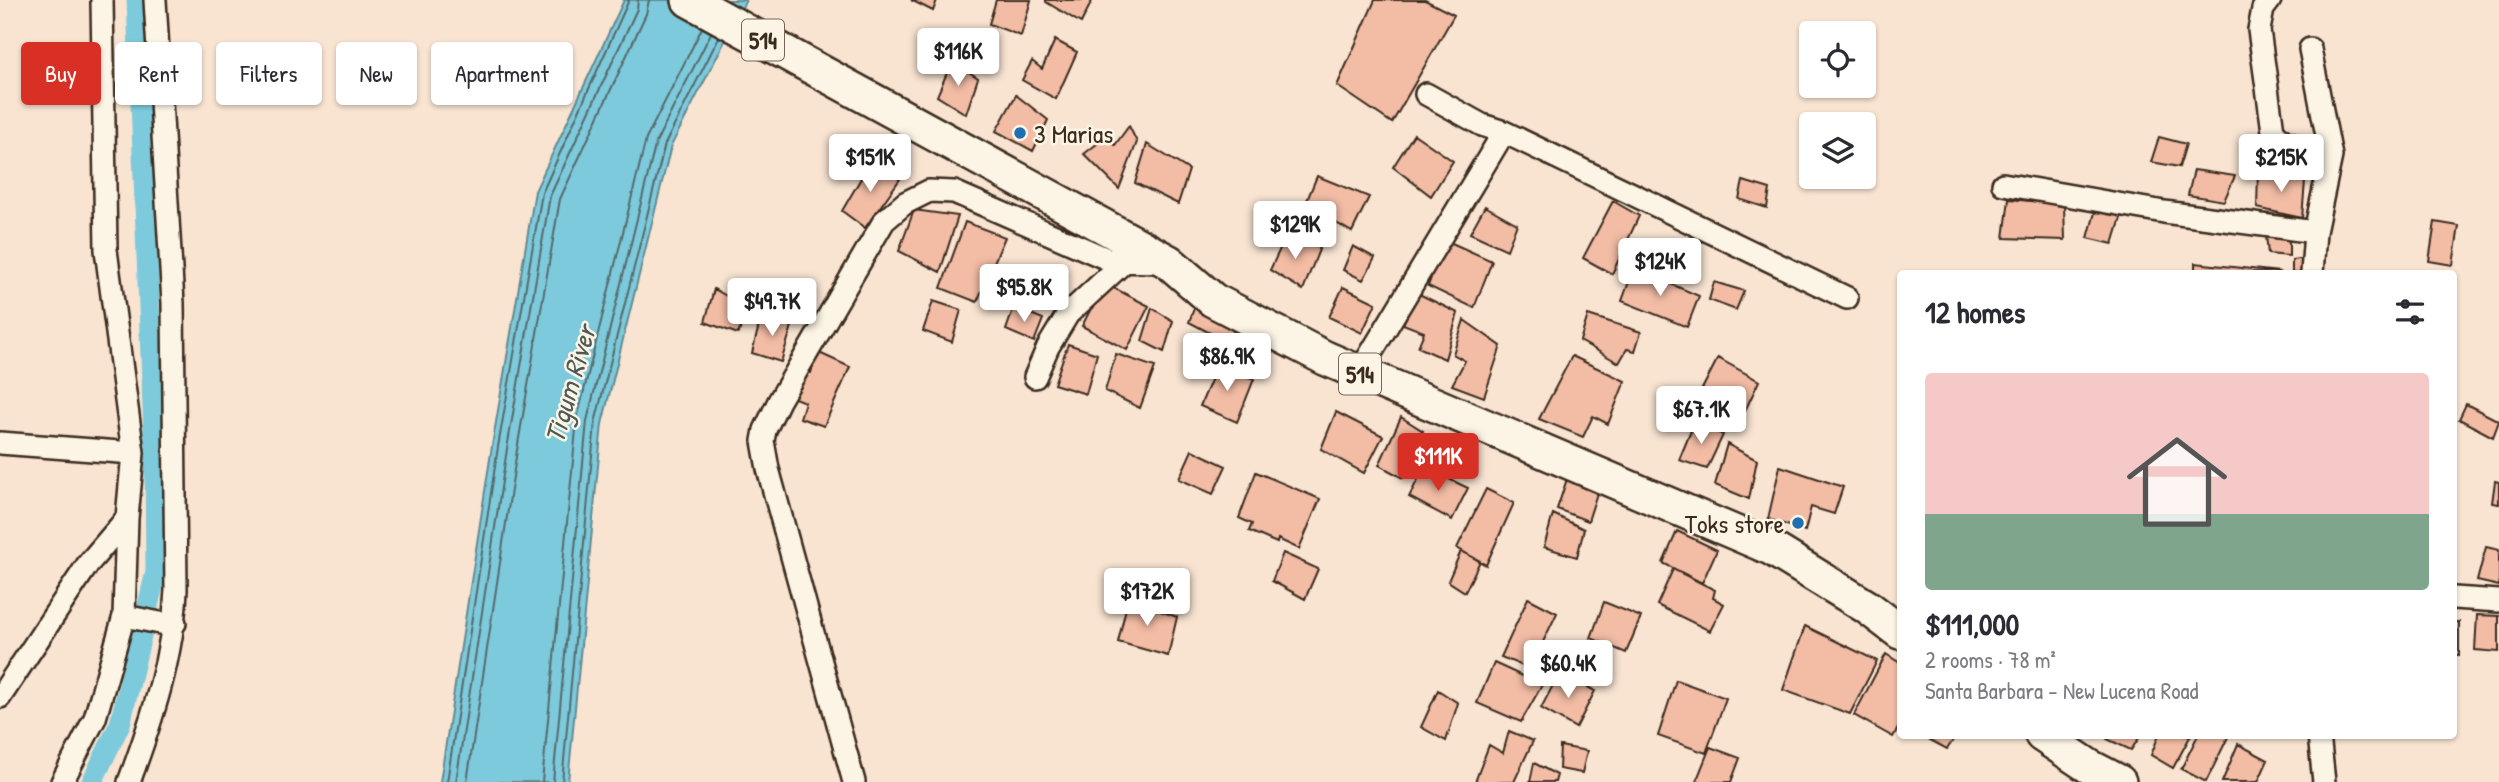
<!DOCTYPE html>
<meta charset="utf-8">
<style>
:root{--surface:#fff;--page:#f7f7f7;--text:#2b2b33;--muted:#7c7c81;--line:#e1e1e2;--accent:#d93025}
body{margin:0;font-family:"Patrick Hand",sans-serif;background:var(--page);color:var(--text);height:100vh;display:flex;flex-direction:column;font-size:26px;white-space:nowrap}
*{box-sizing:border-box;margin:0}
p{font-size:23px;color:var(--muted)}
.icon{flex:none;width:38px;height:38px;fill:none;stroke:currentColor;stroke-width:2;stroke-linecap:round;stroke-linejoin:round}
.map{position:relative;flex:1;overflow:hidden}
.sheet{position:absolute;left:1897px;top:270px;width:560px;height:469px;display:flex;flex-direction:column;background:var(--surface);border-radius:7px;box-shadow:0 2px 5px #0004}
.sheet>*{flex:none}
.top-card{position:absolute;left:21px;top:42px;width:665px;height:63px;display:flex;gap:14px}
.fabs{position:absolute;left:1799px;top:21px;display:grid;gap:14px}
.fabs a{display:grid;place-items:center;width:77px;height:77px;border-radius:7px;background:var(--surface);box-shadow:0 2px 5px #0004;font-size:35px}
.price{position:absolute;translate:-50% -60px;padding:0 16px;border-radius:7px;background:#fff;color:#222;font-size:23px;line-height:46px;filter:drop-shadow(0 2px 4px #0008)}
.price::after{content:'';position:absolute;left:50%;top:42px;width:21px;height:16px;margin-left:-10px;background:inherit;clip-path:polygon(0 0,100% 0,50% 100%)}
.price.active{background:var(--accent);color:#fff}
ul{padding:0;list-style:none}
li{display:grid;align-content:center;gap:14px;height:371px;padding:0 28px}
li+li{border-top:2px solid var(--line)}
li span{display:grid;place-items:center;height:217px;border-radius:7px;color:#555}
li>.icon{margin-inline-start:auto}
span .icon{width:126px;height:126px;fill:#fffc;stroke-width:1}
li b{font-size:30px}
h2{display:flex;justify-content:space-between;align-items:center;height:84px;padding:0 28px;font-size:30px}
.pill{padding:0 24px;border-radius:7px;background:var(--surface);box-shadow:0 2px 5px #0004;font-size:24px;line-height:63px}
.pill.active{background:var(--accent);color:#fff}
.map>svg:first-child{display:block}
</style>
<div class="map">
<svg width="2499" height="782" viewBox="0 0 2499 782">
<rect width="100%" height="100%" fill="#f9e4d2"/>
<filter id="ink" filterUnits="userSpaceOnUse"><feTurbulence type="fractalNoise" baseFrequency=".0143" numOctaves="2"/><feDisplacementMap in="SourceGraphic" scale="14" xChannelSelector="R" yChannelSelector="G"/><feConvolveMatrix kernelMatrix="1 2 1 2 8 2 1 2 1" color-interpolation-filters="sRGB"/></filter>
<g filter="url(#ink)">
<path fill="#7dcadd" stroke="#638a91" stroke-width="2" d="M624,0H746L671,146L602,424L568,782H440L492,446L535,191Z"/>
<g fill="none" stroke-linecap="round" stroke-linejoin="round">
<path stroke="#556a6a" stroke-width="2" d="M447,782L498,447L542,193L629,0
M456,782L507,449L550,196L637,9L638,0
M467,782L517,450L560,199L646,14L649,0
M542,782L577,419L646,139L702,28
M553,782L587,421L656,142L711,33
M562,782L595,423L665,144L719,37"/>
<path stroke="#7dcadd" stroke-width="21" d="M92,782L120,724L156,572L155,459L137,0"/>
</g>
<path fill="#f2bca5" stroke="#3b2a1e" stroke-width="2" d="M911,0H937L933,11Z
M996,0H1031L1021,36L989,24Z
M1046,0H1090L1092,1L1081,23L1046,2Z
M1375,0H1425L1454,15L1392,123L1337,86Z
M1055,40L1077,52L1056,99L1022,80L1032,61L1042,69Z
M952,61L978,78L966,114L937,96Z
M1016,95L1048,120L1033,151L996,131Z
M1129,126L1137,142L1119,189L1084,154L1107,136L1115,145Z
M1414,134L1453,161L1431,196L1393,167Z
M2159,137L2186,144L2179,167L2151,162Z
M1147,144L1189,170L1178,204L1135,183Z
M871,161L900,179L865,228L842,211Z
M2194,170L2235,176L2224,201L2188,195Z
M2258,171L2305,181L2302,218L2257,208Z
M1317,176L1369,197L1352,232L1305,205Z
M1743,181L1770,189L1767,208L1739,199Z
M2009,199L2064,204L2065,240L2004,238Z
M1613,201L1639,216L1612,274L1583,258Z
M2097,205L2124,208L2113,244L2088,238Z
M1485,206L1517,224L1507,250L1470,233Z
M914,210L958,216L940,272L899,251Z
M965,222L1005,237L977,302L941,288Z
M2435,222L2459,226L2453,265L2429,261Z
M1287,234L1320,247L1303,290L1270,270Z
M2266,235L2289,237V256L2268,254Z
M1445,240L1492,261L1474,308L1428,286Z
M1353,246L1375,258L1363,280L1343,270Z
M2308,258V273H2292V260Z
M2195,263L2280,272L2195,273Z
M1634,268L1699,296L1687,327L1622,301Z
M1714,282L1744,291L1736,310L1709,300Z
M1104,283L1149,306L1127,350L1082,326Z
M1343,287L1376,303L1362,333L1329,317Z
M714,289L750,309L738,334L705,322Z
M1417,293L1458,313L1445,359L1418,347L1424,332L1403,324Z
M933,301L961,310L952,342L923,331Z
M1196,303L1237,323L1229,343L1189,322Z
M1014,307L1043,319L1034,342L1006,330Z
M1152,308L1173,321L1164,352L1142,341Z
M762,313L792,326L781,362L752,353Z
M1588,315L1641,332L1635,351L1627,349L1619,363L1580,341Z
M1464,320L1501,346L1484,397L1452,385L1465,361L1453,354Z
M1068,344L1097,354L1086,394L1054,384Z
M817,352L850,367L824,426L800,418L805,402L792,397L804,372L811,373Z
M1116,354L1155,367L1140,408L1105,391Z
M1572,356L1625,381L1608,424L1593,416L1583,437L1539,419Z
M1718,358L1759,381L1737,428L1709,409L1714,400L1701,391Z
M1218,364L1254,379L1237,422L1200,406Z
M2466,404L2499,421L2493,437L2459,419Z
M1336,412L1383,436L1364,473L1321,449Z
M1401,417L1423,431L1403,478L1379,465Z
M1695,421L1723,435L1707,469L1679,460Z
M1727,444L1757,460L1749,499L1715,485Z
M1192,450L1226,466L1213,494L1179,479Z
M1780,466L1843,487L1834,514L1811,507L1805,531L1768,519Z
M1424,467L1468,488L1452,520L1409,497Z
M1256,472L1320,499L1299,549L1278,539L1277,543L1249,531L1252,524L1239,518Z
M1568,476L1598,490L1588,521L1557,509Z
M2495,481L2499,482V504L2492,503Z
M1486,489L1514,503L1486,565L1457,548Z
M1553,514L1584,529L1577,557L1544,547Z
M1677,531L1717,550L1702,583L1663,563Z
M2486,547L2499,550V586L2477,581Z
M1461,551L1480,561L1465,592L1448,581Z
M1283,553L1318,569L1305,599L1272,581Z
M1673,569L1715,590L1713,598L1724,604L1710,631L1657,605Z
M1528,598L1557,613L1530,669L1501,657Z
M1128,599L1177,617L1168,656L1118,642Z
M1604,602L1641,617L1626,653L1591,638Z
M2477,615L2499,616V652L2475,650Z
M2454,622H2459V655H2454Z
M1805,626L1877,661L1850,714L1783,690Z
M1886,654L1900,663V725L1893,737L1854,715Z
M1494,663L1542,685L1521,722L1477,703Z
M1560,672L1595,691L1576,728L1541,708Z
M1676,680L1726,698L1706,753L1658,736Z
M1438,690L1458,703L1446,741L1421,727Z
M1509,731L1533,741L1514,782H1475L1489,745L1503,753Z
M1921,735H1957L1947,749Z
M2109,735H2141L2131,750L2107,739Z
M2159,735H2191L2173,768L2151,755Z
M2198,735H2229L2206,782L2181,769Z
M2238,744L2268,760L2258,782H2222Z
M1560,746L1587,751L1582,773L1559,769Z
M1710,747L1740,758L1731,782H1696Z
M1534,763L1557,775L1555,782H1530Z"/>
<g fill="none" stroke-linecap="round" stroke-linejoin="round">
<defs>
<path id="street" d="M2270,0L2263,9L2259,30L2273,131L2283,141L2331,156
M2310,49L2331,156L2315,232
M1504,132L1847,298
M2003,184L2164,212L2315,232L2312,273
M1359,373L1504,132L1482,125L1426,94
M1035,377L1048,347L1068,314L1124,262
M0,443L133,453
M2454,598L2499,601
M124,616L160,623H175
M0,697L88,564L127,518L133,453L106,250L102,0
M2319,735L2324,782
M62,782L95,718L124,616L127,518
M129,782C152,720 173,656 176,590L173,303L155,0
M854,782L768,469L763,441L765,430L779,401L884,221L905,203L929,191L954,192L1112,261L1163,262"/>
<path id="primary" d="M689,0L1169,262L1213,300L1325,358L1771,548L1867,607L1900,632
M2042,735L2090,767L2119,782"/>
</defs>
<use href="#street" stroke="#3b2a1e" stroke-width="26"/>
<use href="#primary" stroke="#3b2a1e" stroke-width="38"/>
<use href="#street" stroke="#fcf5e5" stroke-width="21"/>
<use href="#primary" stroke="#fcf5e5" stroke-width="33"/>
</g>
</g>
<g fill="#1f6fb2" stroke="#fcf5e5" stroke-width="2.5">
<circle cx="1020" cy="133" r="7"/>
<circle cx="1798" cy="523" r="7"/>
</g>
<g text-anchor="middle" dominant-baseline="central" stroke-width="5" stroke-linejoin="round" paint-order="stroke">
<g fill="#fcf5e5" stroke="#75675a" stroke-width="2">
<rect x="742" y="19.5" width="42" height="41" rx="5"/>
<rect x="1339" y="353.5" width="42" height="41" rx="5"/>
</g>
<g font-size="24" font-weight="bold" fill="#3b2a1e">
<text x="763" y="40">514</text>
<text x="1360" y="374">514</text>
</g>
<g font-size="26" fill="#3b2a1e" stroke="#fcf5e5" text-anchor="start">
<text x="1034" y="133">3 Marias</text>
<text x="1784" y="523" text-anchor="end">Toks store</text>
</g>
<g font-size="28" font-style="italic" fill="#4f5a57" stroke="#fcf5e5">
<text transform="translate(570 384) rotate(-74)">Tigum River</text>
</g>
</g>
</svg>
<div class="fabs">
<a><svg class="icon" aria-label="locate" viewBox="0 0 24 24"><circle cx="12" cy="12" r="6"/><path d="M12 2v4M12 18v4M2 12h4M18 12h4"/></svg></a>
<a><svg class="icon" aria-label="layers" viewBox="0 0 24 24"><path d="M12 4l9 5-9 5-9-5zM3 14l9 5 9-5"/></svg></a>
</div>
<b class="price" style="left:958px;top:88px">$116K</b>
<b class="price" style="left:870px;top:194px">$151K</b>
<b class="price" style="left:2281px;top:194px">$215K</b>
<b class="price" style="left:1295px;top:261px">$129K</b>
<b class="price" style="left:1660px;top:298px">$124K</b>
<b class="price" style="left:1024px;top:324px">$95.8K</b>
<b class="price" style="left:772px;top:338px">$49.7K</b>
<b class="price" style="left:1227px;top:393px">$86.9K</b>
<b class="price" style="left:1701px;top:446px">$67.1K</b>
<b class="price active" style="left:1438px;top:493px">$111K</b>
<b class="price" style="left:1147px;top:628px">$172K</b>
<b class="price" style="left:1568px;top:700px">$60.4K</b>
<div class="top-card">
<a class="pill active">Buy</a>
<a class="pill">Rent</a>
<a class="pill">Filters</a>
<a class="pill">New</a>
<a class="pill">Apartment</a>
</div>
<section class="sheet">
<h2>12 homes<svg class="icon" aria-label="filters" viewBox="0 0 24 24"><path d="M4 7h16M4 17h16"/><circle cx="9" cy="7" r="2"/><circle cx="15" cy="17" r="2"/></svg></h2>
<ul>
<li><span style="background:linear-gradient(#f6c9c9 65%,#7fa58c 0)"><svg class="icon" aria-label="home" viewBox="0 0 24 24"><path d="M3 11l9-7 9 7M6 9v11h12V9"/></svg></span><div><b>$111,000</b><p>2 rooms · 78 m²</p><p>Santa Barbara - New Lucena Road</p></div></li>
</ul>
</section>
</div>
